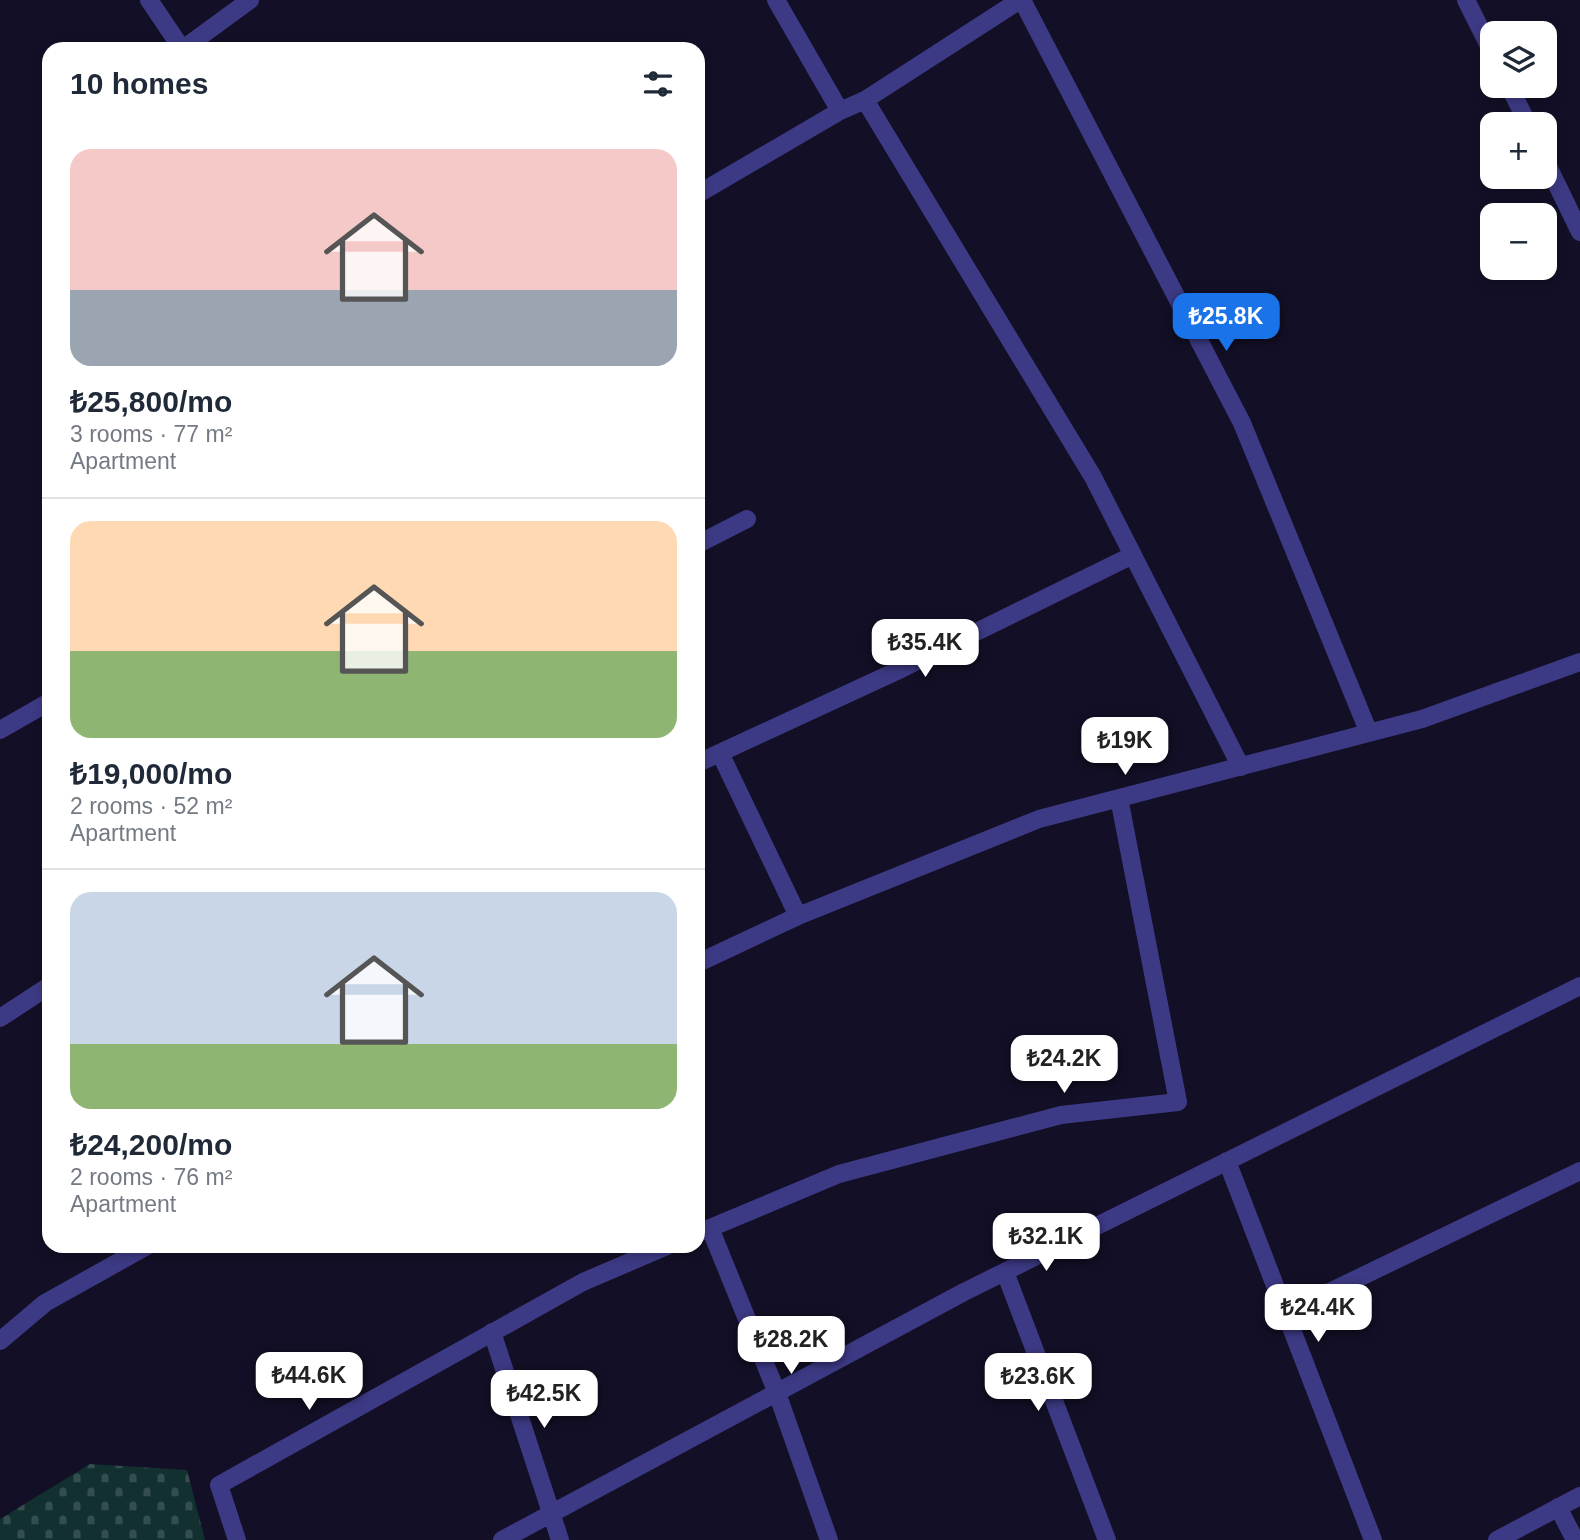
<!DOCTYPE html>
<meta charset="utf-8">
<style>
:root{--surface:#fff;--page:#f2f2f3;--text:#1f2937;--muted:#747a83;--line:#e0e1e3;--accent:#1a73e8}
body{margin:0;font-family:Arial,sans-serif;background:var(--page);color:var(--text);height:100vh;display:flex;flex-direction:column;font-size:26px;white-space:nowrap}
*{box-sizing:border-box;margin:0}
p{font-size:23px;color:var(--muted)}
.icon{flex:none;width:38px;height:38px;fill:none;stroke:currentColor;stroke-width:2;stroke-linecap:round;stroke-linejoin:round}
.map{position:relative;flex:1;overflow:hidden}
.panel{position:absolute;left:42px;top:42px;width:663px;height:1211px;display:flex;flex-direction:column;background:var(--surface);border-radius:21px;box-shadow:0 4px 10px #0003}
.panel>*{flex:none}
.controls{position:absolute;left:1480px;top:21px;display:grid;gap:14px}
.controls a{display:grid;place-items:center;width:77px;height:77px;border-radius:14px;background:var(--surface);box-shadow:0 4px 10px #0003;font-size:35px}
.price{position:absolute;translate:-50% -60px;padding:0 16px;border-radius:14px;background:#fff;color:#222;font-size:23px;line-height:46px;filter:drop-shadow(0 2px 4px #0008)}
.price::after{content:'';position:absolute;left:50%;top:42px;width:21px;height:16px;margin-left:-10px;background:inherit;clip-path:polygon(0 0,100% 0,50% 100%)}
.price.on{background:var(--accent);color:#fff}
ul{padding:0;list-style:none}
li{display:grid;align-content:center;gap:14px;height:371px;padding:0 28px}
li+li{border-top:2px solid var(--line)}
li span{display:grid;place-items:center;height:217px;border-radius:21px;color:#555}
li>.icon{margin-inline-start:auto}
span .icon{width:126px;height:126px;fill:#fffc;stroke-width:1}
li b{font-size:30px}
h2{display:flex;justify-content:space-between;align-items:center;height:84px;padding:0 28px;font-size:30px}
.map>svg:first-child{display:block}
</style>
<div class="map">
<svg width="1580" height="1540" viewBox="0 0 1580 1540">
<defs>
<pattern id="cemetery-stones" width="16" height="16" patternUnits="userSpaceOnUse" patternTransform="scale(1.75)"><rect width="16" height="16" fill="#12302f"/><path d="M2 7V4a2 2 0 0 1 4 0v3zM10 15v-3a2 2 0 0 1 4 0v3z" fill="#344d4e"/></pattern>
</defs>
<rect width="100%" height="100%" fill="#130f26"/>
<path fill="url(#cemetery-stones)" d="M90,1464L187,1470L205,1540H0V1519Z"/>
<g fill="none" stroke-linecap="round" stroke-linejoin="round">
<path stroke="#3d3a85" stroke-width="18" d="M149,0L182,49
M776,0L840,111
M1022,0L1242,423L1369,733
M1466,0L1493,54
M183,49L250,0
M1509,86L1528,124
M865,100L1093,477L1241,767
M1545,160L1580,232
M698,194L840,111L865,100L1020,0
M698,544L747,519
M0,730L49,702
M720,753L798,916
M698,763L901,669L1133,555
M698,963L798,916L1039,819L1422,719L1580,662
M0,1018L49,986
M1227,1161L1373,1540
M710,1228L777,1393L829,1540
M698,1233L839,1174L1061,1115L1178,1102L1119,798
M1005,1272L1107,1540
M1286,1313L1580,1171
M492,1332L560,1540
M0,1341L45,1303L147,1246
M1558,1507L1575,1540
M237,1540L219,1485L583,1282L667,1246
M502,1540L964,1292L1580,986
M1497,1540L1580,1496"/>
</g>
</svg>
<div class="controls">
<a><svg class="icon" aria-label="layers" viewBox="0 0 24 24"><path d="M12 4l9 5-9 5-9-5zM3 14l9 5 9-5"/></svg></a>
<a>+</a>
<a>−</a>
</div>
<b class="price on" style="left:1226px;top:353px">₺25.8K</b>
<b class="price" style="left:925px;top:679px">₺35.4K</b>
<b class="price" style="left:1125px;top:777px">₺19K</b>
<b class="price" style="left:1064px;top:1095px">₺24.2K</b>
<b class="price" style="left:1046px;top:1273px">₺32.1K</b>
<b class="price" style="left:1318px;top:1344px">₺24.4K</b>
<b class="price" style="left:791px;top:1376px">₺28.2K</b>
<b class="price" style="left:309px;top:1412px">₺44.6K</b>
<b class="price" style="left:1038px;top:1413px">₺23.6K</b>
<b class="price" style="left:544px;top:1430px">₺42.5K</b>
<section class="panel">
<h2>10 homes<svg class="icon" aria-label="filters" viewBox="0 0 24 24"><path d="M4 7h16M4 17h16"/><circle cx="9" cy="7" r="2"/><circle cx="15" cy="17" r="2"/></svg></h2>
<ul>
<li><span style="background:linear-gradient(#f6c9c9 65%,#9aa5b1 0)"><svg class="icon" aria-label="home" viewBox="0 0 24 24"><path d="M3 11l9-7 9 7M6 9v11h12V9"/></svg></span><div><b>₺25,800/mo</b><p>3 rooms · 77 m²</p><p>Apartment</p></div></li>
<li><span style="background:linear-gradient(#ffd9b3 60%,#8fb573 0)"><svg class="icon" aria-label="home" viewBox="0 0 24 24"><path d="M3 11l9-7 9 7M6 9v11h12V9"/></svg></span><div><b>₺19,000/mo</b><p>2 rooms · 52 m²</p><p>Apartment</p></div></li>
<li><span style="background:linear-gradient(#c9d6e8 70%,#8fb573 0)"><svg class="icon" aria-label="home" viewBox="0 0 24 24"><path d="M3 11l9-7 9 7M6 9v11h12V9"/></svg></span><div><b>₺24,200/mo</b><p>2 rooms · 76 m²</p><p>Apartment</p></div></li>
</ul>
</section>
</div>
